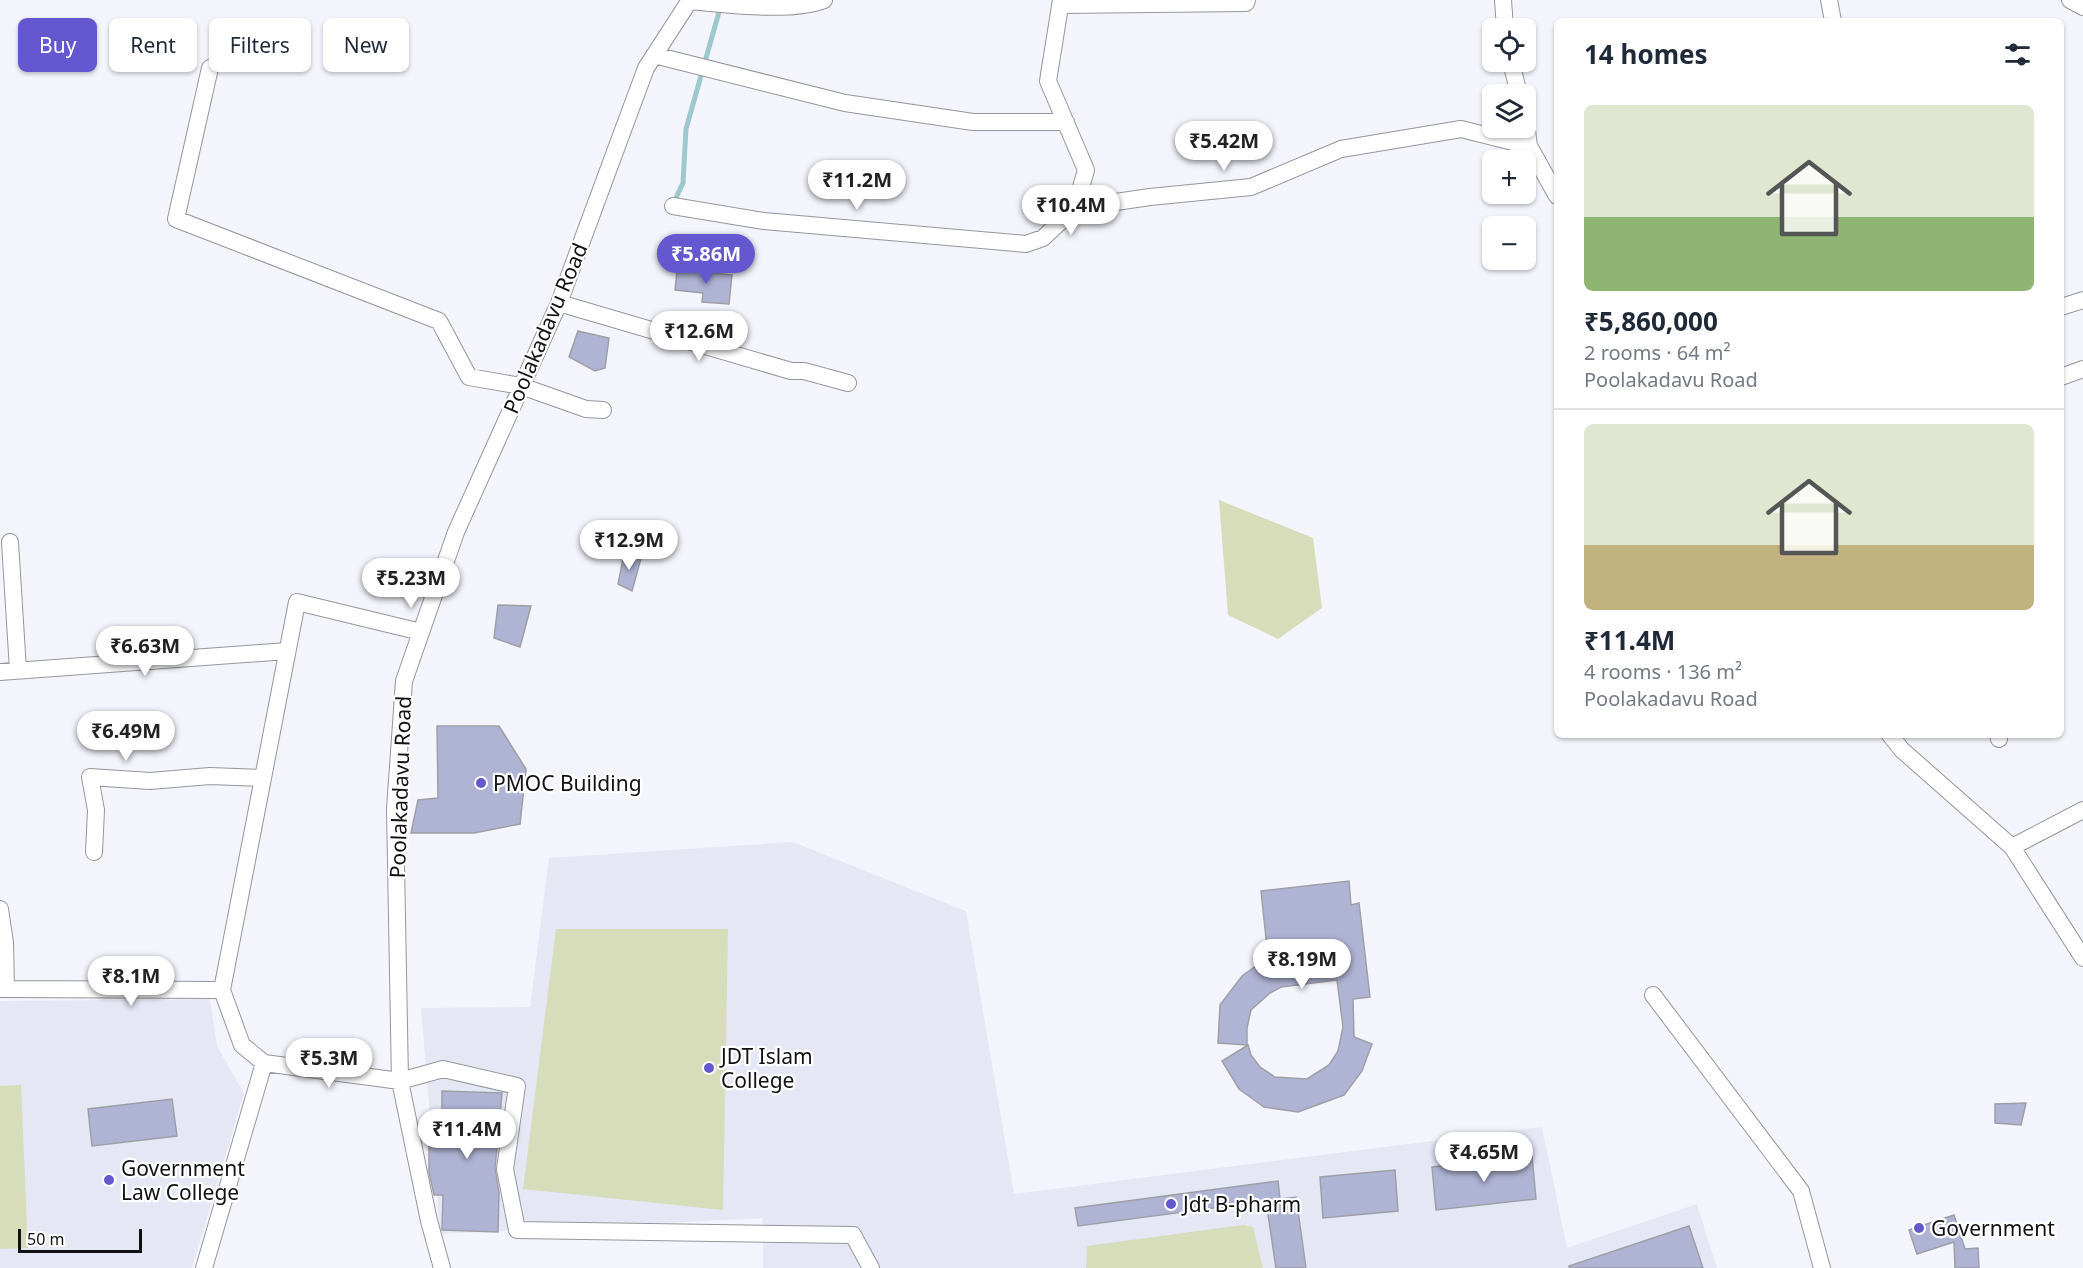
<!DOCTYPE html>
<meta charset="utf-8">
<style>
:root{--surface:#fff;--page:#f2f2f3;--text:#1f2937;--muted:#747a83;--line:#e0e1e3;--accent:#6557d0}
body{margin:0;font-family:"Noto Sans",sans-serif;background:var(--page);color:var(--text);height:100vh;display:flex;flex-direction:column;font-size:22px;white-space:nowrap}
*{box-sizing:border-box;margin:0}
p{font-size:20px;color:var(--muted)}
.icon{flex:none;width:33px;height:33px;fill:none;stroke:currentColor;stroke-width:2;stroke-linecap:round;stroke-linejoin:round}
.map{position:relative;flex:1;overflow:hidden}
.panel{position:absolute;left:1554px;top:18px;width:510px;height:720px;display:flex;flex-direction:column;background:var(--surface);border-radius:9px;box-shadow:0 2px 4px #0004}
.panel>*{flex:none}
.top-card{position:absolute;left:18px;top:18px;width:570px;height:54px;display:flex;gap:12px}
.tools{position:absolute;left:1482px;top:18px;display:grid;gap:12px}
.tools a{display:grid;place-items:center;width:54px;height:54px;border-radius:9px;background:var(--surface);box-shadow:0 2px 4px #0004;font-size:30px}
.scale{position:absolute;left:18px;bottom:15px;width:124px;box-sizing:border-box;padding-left:6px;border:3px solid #111113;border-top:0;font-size:16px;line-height:21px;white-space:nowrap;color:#111113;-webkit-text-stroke:4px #fff;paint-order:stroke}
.price{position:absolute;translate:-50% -51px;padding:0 14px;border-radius:21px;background:#fff;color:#222;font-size:20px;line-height:39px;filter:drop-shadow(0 2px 3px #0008)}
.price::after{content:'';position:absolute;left:50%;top:36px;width:18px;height:14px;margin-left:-9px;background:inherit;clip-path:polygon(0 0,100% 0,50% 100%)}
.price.active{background:var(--accent);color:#fff}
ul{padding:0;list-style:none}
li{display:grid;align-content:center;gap:12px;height:318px;padding:0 30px}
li+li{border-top:2px solid var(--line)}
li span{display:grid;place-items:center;height:186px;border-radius:9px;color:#555}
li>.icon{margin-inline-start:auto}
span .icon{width:108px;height:108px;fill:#fffc;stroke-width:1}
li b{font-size:26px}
h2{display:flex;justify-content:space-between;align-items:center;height:72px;padding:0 30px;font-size:26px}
.chip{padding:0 21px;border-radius:9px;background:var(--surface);box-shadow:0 2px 4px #0004;font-size:21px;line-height:54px}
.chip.active{background:var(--accent);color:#fff}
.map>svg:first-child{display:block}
</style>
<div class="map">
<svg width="2083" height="1268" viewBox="0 0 2083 1268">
<rect width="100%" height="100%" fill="#f4f5fc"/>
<path fill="#e5e7f5" d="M793,842L966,911L1014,1194L1542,1127L1567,1248L1697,1204L1717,1268H763V1218L440,1234L421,1008L530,1007L549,858Z
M210,999L217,1046L244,1093L192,1268H0V1001Z"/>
<path fill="#d7dcba" d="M1219,500L1313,538L1322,608L1278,639L1228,615Z
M556,929H728L723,1210L523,1189Z
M21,1085L28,1248L0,1249V1086Z
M1243,1225L1253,1227L1263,1268H1086L1087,1246Z"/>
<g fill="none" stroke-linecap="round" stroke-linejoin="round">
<path stroke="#9dc8cd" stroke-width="5" d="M673,204L683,183L686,129L719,12"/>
</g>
<path fill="#b0b4d4" stroke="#9e9fa6" stroke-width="1.5" d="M677,270L732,275L729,304L702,302L703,293L675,290Z
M578,331L609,338L605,368L595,371L569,357Z
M624,554L642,555L632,591L618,584Z
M498,605L531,606L520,647L494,638Z
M437,726H499L526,769L520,824L474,833H411L418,800L438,798Z
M1349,881L1351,905L1359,903L1370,997L1353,999L1354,1037L1372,1044L1362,1071L1344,1095L1298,1112L1264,1107L1239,1089L1222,1061L1248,1045L1251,1055L1260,1067L1275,1077L1307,1079L1329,1065L1338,1051L1343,1027L1337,980L1281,987L1270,993L1251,1010L1247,1028V1045L1218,1043L1220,1005L1242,976L1268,957L1261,891Z
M442,1091L502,1093L495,1168L499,1193L498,1232L442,1230L443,1195H434L429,1172V1118L442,1119Z
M172,1099L177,1136L92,1146L88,1109Z
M2026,1103L2021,1125L1995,1123V1104Z
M1532,1156L1536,1199L1436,1210L1432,1167Z
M1395,1170L1398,1211L1323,1218L1320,1177Z
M1278,1181L1280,1199L1296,1197L1306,1268H1276L1266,1201L1078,1226L1075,1208Z
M1954,1215L1965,1249L1978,1248L1979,1268H1955L1954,1242L1917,1254L1909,1230Z
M1689,1226L1703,1268H1569V1266Z"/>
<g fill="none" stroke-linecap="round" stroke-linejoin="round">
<defs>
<path id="minor" d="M1061,0L1048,81L1086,170L1075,208L1150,197L1251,187L1341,149L1461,129L1529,146
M1503,0L1505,28
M1829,0L1833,21
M2070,0L2083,7
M689,1C726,4 790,13 824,0
M1060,5L1246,3L1247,0
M654,55L845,103L973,122H1066
M1511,62L1519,94
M210,68L176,219L439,321L469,377L521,386L586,409L603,410
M1526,123L1529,146L1557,196
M673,206L764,221L1026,244L1043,238L1075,208
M559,303L791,371H804L848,383
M2061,307L2083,300
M2061,377L2083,369
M10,542L18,670
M0,672L287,651
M1890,735L1902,750L2012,847L2083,958
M1998,735L1999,739
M2012,847L2083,810
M94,852L96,810L90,777L150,781L210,776L263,778
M0,909L5,943L6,989H0
M6,989L222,990L242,1045L264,1063L204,1268
M222,990L297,602L421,632
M1653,995L1801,1191L1822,1268
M264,1063L400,1081L443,1069L517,1086L505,1169L517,1230L853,1235L871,1268
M442,1268L429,1221L400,1081L395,809L404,681L456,532L559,303L646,68L690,0"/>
</defs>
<use href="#minor" stroke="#95969c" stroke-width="18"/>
<use href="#minor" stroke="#fff" stroke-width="16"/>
</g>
<g fill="#6557d0" stroke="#fff" stroke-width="2">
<circle cx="481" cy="783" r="6"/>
<circle cx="709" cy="1068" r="6"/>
<circle cx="109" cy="1180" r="6"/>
<circle cx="1171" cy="1204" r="6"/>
<circle cx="1919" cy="1228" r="6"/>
</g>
<g text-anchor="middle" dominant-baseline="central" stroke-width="4.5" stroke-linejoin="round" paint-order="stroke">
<g font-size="21" fill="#111113" stroke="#fff">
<text transform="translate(545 328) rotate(-67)">Poolakadavu Road</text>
<text transform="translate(400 787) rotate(-88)">Poolakadavu Road</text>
</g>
<g font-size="21" fill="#111113" stroke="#fff" text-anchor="start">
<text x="493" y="783">PMOC Building</text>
<text x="721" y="1056">JDT Islam<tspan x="721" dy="24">College</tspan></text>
<text x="121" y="1168">Government<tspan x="121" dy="24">Law College</tspan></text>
<text x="1183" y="1204">Jdt B-pharm</text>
<text x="1931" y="1228">Government</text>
</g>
</g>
</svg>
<div class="tools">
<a><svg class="icon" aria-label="locate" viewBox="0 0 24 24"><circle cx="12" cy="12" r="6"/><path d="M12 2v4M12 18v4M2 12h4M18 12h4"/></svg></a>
<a><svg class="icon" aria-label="layers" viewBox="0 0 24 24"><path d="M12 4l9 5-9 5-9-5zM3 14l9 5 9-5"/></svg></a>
<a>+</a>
<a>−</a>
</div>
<div class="scale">50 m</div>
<b class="price" style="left:1224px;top:172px">₹5.42M</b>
<b class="price" style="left:857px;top:211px">₹11.2M</b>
<b class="price" style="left:1071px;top:236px">₹10.4M</b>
<b class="price active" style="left:706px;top:285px">₹5.86M</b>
<b class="price" style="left:699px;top:362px">₹12.6M</b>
<b class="price" style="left:629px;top:571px">₹12.9M</b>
<b class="price" style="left:411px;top:609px">₹5.23M</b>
<b class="price" style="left:145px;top:677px">₹6.63M</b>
<b class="price" style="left:126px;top:762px">₹6.49M</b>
<b class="price" style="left:1302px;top:990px">₹8.19M</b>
<b class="price" style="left:131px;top:1007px">₹8.1M</b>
<b class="price" style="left:329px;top:1089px">₹5.3M</b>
<b class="price" style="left:467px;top:1160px">₹11.4M</b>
<b class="price" style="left:1484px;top:1183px">₹4.65M</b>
<div class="top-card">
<a class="chip active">Buy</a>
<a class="chip">Rent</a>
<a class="chip">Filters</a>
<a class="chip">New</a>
</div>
<section class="panel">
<h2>14 homes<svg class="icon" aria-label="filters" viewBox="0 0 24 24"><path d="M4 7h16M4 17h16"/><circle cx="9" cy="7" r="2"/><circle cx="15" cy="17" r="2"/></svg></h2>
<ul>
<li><span style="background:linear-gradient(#dfe7d0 60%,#8fb573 0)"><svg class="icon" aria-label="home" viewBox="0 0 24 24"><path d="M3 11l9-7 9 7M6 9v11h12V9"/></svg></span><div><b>₹5,860,000</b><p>2 rooms · 64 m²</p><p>Poolakadavu Road</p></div></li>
<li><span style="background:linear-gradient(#dfe7d0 65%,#c2b280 0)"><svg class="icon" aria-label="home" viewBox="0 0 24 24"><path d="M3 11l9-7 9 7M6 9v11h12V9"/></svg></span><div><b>₹11.4M</b><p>4 rooms · 136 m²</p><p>Poolakadavu Road</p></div></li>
</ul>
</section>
</div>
